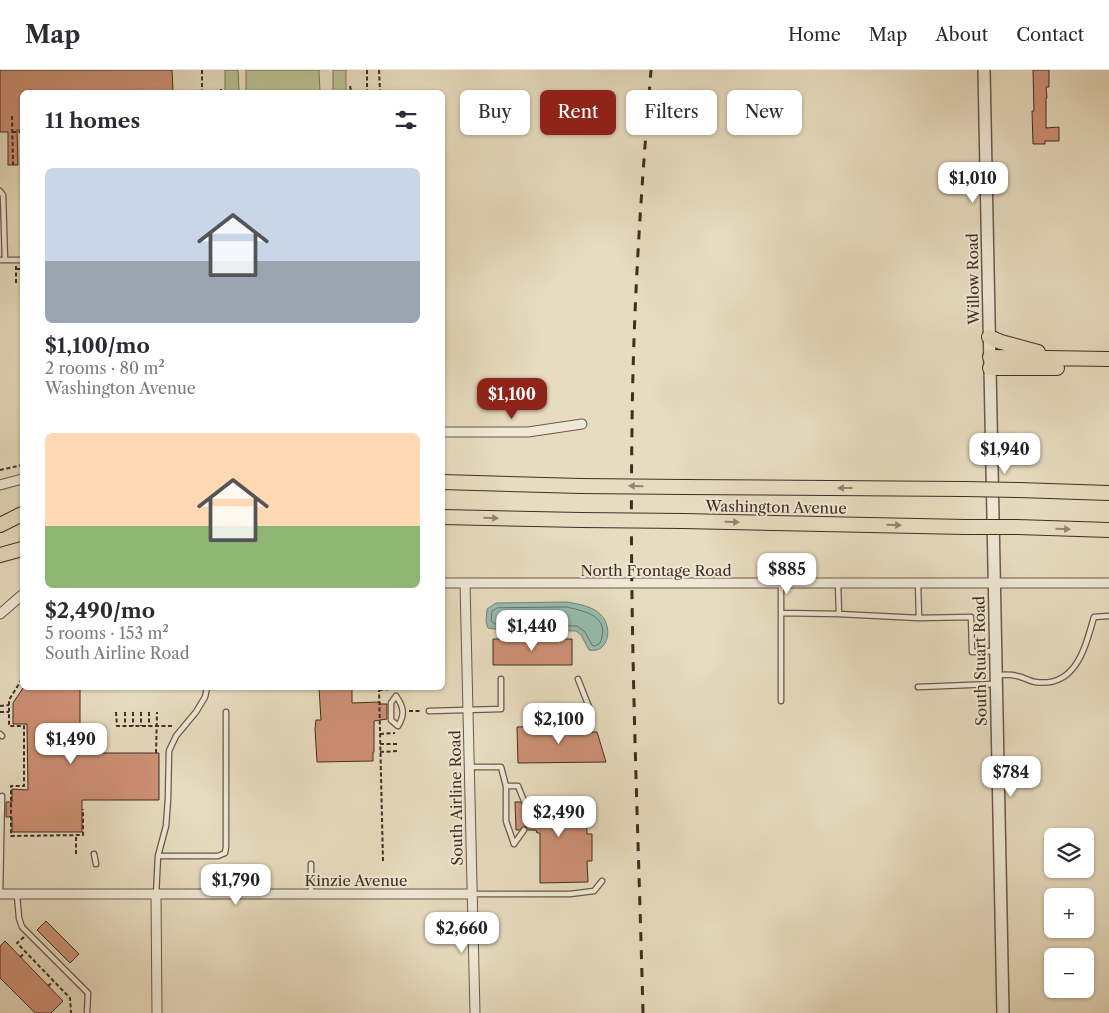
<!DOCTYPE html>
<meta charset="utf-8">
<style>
:root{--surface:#fff;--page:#f7f7f7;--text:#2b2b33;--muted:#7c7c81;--line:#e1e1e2;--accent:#8f2418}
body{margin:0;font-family:"Libre Caslon Text",serif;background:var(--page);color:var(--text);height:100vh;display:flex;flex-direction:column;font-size:19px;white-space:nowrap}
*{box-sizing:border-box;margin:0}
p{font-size:16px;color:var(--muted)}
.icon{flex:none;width:28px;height:28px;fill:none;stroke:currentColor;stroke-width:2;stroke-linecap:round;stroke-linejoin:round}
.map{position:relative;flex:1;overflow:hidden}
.details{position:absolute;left:20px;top:20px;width:425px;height:600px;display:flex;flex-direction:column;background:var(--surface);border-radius:8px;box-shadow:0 1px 4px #0004}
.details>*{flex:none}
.hud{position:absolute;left:460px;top:20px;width:475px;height:45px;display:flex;gap:10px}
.tools{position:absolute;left:1044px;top:758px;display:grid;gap:10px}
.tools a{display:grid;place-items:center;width:50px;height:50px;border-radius:8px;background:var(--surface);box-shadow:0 1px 4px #0004;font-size:25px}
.price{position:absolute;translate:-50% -42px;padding:0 11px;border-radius:10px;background:#fff;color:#222;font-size:16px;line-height:32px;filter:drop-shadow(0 1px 2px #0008)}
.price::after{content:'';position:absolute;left:50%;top:30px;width:15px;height:11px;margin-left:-8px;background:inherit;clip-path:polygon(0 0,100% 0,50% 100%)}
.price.selected{background:var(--accent);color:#fff}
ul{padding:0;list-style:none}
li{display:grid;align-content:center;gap:10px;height:265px;padding:0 25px}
li span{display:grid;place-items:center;height:155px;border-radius:8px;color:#555}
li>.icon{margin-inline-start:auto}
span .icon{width:90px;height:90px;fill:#fffc;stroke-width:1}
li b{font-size:21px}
h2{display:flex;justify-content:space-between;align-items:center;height:60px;padding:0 25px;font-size:21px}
.tag{padding:0 18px;border-radius:8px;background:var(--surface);box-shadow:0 1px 4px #0004;font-size:18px;line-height:45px}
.tag.selected{background:var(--accent);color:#fff}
header{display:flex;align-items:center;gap:30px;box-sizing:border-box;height:70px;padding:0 25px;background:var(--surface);border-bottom:1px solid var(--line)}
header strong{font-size:24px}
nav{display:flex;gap:28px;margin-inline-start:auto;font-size:18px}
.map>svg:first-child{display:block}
</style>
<header>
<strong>Map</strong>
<nav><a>Home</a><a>Map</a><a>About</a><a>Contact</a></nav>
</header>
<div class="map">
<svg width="1109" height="943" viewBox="0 0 1109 943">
<rect width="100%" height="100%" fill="#e7dcbf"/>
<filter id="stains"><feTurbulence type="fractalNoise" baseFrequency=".004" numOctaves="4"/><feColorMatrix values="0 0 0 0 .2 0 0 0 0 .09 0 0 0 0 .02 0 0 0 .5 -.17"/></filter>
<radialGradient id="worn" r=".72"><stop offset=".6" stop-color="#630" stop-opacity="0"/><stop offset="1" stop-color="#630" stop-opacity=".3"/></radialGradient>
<path fill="#b8c090" stroke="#7d765a" d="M225,0H238L239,22H225Z
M246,0H319L320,22H246Z
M333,0H346V22H333Z"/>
<path fill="#97bcaf" stroke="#758377" d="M567,532C578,534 592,536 600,544C613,555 610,584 589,580L581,565L576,561L494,559L488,558L486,552L487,539L496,533Z"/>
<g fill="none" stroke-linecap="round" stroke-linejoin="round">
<path stroke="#6c746a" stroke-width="1" d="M566,537C586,541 611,547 600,573L595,576L592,575L585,562L577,556L495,554L491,551L492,541L497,538Z"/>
</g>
<path fill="#ce9176" stroke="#422d24" d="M0,0H172L173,22H22V60H17L18,95H8V62H0Z
M1033,0H1049V17H1046L1047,28H1046V58L1059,57V71H1045V74H1033L1032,41H1034Z
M493,569H572V595H493Z
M23,618H80V655H102V683H159V730H82V762H12V747H6V732H12V719L28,720L27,654H13V633Z
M319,618H352V633L380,632V634H387V649L374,651V682H373V691L317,692L315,659L316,650H321Z
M586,655L587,662H597L606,692L518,693L517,657Z
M559,730L560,732L586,731L587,764H592V791H587L588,812L540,813V763H537L536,760H528L525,756L519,760H516L515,732H520L524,735L528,731Z
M46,851L79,884L70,893L37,860Z
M5,871L63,931L51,943H35L0,908V876Z"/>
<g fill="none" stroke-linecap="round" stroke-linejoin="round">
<defs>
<path id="service" d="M0,121L3,125L5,190
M0,190H22
M781,513V631
M918,513L919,548L971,547L972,582L994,581
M781,543L839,544L838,513
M839,544L919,548
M997,605C1003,605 1010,604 1017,606C1023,607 1029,611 1035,612C1076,618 1085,578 1094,547L1109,546
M578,609L589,637
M918,617L994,614
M396,626C404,637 405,645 398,656L391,650V633Z
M429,641L501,639V609
M0,664L2,666
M469,697H501L506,716V751L514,774
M506,716H518L524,731
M514,774L524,760
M94,784L96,794
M158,786H218L225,783L226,777V642
M0,824L2,726
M311,824V794
M472,824H570L594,821L602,811
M17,825L19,848L22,857L88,923L87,943
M156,825L158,786L166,756L168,729L169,681L176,666L196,642L205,627L207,618"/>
<path id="minor" d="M442,362H528L582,354
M0,415L22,409
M442,513H1109
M465,513L475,943
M0,544L22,525
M0,824H472
M156,825L157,943"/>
<path id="tertiary" d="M984,0L1003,943"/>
<path id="primary" d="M989,267L1001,272L1038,282
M990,287L1109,289
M990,298H1057
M442,412L581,416
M685,417L964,419
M1019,420L1109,423
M442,447L581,450
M683,451L965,457
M0,455L22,444
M1017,457L1109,460
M0,485L22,479"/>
</defs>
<use href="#service" stroke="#6b594b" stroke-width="7"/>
<use href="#minor" stroke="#6b594b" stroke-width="11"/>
<use href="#tertiary" stroke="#6b594b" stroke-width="14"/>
<use href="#primary" stroke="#422d24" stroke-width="16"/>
<path stroke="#422d24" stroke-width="2" stroke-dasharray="4 2.5" stroke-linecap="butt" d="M202,0V22
M367,0V22
M379,0L380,22
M350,16L351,21H367
M221,19V22
M12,46L13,95
M12,62H22
M16,196V215
M16,199H22
M0,400L22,395
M22,609L9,630V656H24V716H11V766L83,765V739
M379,618L383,792
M379,620L392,619
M0,636L9,635
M409,641H421
M0,642H9
M116,642L117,656H174
M125,642V656
M133,642V656
M141,642V656
M149,642V656
M380,664L395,663
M380,674H398
M380,682L399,681
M156,683L157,642
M76,784V765
M24,867L17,873L70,928L71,943
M20,887L26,882
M48,916L54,911"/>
<use href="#service" stroke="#efe8d5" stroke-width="4.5"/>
<use href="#minor" stroke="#efe8d5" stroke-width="9"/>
<use href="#tertiary" stroke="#efe8d5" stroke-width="11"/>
<use href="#primary" stroke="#e7dcbf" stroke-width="14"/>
<path stroke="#422d24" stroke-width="3" stroke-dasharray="9 9" stroke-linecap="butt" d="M643,943C638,749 629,554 632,360C633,240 641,120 651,0"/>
<defs>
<path id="primary-bridge" d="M581,416L685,417
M964,419L1019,420
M581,450L683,451
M965,457H1017"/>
</defs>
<use href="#primary-bridge" stroke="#422d24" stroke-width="16" stroke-linecap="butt"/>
<use href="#primary-bridge" stroke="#e7dcbf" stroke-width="14"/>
</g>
<defs><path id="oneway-solid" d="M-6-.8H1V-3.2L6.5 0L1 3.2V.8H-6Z" transform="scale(1.25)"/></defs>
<g fill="#948472">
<use href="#oneway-solid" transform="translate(636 416) rotate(-179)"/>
<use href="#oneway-solid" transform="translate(845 418) rotate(-180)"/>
<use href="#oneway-solid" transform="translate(491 448) rotate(1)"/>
<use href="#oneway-solid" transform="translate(732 452) rotate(1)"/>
<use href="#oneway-solid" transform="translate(894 455) rotate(1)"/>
<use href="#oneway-solid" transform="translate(1063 459) rotate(2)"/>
</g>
<g text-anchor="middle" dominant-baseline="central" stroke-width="4" stroke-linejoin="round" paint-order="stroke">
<g font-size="15" fill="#422d24" stroke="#efe8d5">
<text transform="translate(973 209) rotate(-91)">Willow Road</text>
<text transform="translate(776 437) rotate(1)">Washington Avenue</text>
<text x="656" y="500">North Frontage Road</text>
<text transform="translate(980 591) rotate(-91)">South Stuart Road</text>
<text transform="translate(456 728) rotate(-91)">South Airline Road</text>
<text x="356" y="810">Kinzie Avenue</text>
</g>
</g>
<rect width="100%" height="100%" filter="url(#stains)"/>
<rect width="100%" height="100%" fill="url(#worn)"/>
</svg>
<div class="tools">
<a><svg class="icon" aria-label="layers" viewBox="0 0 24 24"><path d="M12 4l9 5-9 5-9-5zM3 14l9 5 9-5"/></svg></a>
<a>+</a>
<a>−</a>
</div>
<b class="price" style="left:973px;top:134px">$1,010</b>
<b class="price selected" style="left:512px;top:350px">$1,100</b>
<b class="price" style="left:1005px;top:405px">$1,940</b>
<b class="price" style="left:787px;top:525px">$885</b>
<b class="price" style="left:532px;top:582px">$1,440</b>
<b class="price" style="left:559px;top:675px">$2,100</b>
<b class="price" style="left:71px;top:695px">$1,490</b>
<b class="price" style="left:1011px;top:728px">$784</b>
<b class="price" style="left:559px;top:768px">$2,490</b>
<b class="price" style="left:236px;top:836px">$1,790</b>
<b class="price" style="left:462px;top:884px">$2,660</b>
<div class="hud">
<a class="tag">Buy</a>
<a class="tag selected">Rent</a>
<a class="tag">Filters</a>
<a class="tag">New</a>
</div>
<section class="details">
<h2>11 homes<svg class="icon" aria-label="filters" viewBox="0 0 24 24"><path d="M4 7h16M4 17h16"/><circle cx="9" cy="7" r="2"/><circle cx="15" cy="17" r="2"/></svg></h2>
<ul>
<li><span style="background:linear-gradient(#c9d6e8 60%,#9aa5b1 0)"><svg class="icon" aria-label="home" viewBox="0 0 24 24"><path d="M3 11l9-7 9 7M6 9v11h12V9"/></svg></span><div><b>$1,100/mo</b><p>2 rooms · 80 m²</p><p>Washington Avenue</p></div></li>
<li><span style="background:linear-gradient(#ffd9b3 60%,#8fb573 0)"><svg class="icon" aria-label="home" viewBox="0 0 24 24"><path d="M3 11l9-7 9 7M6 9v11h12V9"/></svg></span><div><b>$2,490/mo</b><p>5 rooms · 153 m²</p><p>South Airline Road</p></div></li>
</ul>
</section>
</div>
